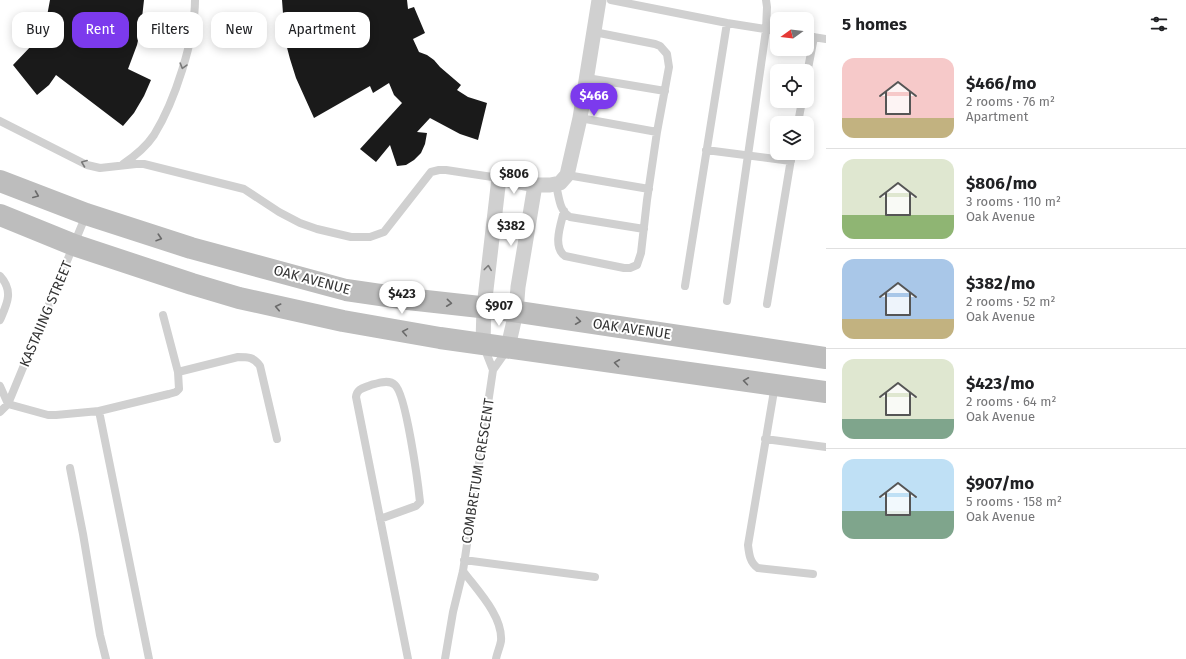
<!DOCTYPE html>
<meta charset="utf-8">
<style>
:root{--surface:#fff;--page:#f6f6f6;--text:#202124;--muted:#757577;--line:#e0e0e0;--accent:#7c3aed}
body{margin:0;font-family:"Fira Sans",sans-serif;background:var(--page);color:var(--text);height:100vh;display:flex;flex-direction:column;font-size:15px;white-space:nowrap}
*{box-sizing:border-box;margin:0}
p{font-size:13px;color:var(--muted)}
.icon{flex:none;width:22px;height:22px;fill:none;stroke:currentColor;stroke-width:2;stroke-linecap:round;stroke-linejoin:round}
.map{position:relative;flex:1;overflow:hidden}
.panel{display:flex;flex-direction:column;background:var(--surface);width:360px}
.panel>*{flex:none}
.banner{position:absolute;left:12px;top:12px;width:380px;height:36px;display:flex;gap:8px}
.needle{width:26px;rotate:255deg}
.tools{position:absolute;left:770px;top:12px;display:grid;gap:8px}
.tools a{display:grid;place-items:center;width:44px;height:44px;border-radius:8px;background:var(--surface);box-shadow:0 2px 10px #0003;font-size:20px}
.price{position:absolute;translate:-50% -34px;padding:0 9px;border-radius:14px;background:#fff;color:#222;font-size:13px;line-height:26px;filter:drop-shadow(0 1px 2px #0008)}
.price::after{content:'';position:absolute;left:50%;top:24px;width:12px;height:9px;margin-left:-6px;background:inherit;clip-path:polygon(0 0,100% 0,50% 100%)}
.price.current{background:var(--accent);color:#fff}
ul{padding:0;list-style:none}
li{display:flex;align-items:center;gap:12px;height:100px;padding:0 16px}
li+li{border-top:1px solid var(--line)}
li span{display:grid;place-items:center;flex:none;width:112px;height:80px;border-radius:12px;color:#555}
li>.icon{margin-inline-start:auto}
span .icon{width:48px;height:48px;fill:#fffc;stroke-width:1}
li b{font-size:17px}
h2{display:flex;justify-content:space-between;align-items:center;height:48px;padding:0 16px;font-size:17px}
.tag{padding:0 14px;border-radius:12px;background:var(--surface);box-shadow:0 2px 10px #0003;font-size:14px;line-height:36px}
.tag.current{background:var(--accent);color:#fff}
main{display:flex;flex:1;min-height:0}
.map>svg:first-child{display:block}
</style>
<main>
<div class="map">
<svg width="826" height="659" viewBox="0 0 826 659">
<rect width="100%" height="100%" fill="#fff"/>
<path fill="#1a1a1a" d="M50,0H144L141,27L137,45L128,69L151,80L144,96L134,113L123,126L56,75L49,85L37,95L13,65L33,44L42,30L47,16Z
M282,0H407L408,9L414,7L425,33L413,39L419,52L427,55L434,60L440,67L461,85L457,90L468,97L487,103L478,140L460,134L430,118L417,132L427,133L425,144L421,153L414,160L406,165L397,166L390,145L376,162L360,149L402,103L394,95L389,83L373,93L370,86L314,118L296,78L290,59L285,40Z"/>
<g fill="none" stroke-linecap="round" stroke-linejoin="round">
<path stroke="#d0d0d0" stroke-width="8" d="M611,0L727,23L777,31
M807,36L826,39
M807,74L814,37
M587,78L665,91
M580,118L657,132
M0,121L87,165L100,168L136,164H144L244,189L279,212L300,223L317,229L351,237H370L384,232L431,172L439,170H446L499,178
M798,123L802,101
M706,150L791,161
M123,164C135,156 146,147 154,135C175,101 195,39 195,0
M567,175L649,189
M556,185C559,196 559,211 570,217L644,229
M564,211C561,224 552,247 565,256L624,268H630L637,265L641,253L647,200L657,132L669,67L667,54L660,46L655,44L594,32
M0,276C14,291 7,304 0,320
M685,286L727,23
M727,301L766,30L767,7L766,0
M767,304L792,153
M484,347L493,370
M178,372L238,357C248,357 254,357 260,366L277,439
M775,385L748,545C749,554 750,563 758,568L813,574
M0,386L8,404L48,415H56L99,411
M0,412L8,404L86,215
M765,439L826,447
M70,468L83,534L100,635L106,659
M380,519L416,506L420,502C418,483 406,394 395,385C389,379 378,383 371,385C364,388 357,388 356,397L408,659
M464,560L595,577
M463,571C477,590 503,616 501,641C500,647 497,653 496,659
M149,659L99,411L169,394L176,392L179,389L178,372L163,315
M445,659L453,612L463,571L493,370L507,350"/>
<path stroke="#d0d0d0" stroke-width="15" d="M483,343L484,307L499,178L535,185H550L560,183L567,175L580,118L599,0
M508,347L516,312L518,287L535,185"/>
<path stroke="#bdbdbd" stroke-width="22" d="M0,181L86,214L191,248L346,290L408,299L498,309L826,358
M0,215L74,245L192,284L239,298L343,321L440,338L826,392"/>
</g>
<defs><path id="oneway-chevron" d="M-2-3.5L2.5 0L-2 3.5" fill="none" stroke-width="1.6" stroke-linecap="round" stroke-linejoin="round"/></defs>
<g stroke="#7a7a7a">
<use href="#oneway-chevron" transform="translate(183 66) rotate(106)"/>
<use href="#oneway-chevron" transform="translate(84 163) rotate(-159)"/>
<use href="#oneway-chevron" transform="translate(488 268) rotate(-83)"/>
</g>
<g stroke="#6a6a6a">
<use href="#oneway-chevron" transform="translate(36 195) rotate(22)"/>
<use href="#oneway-chevron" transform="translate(159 238) rotate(18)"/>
<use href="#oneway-chevron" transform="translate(449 303) rotate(6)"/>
<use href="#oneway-chevron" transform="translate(278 307) rotate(-167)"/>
<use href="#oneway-chevron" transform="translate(578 321) rotate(8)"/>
<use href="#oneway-chevron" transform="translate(405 332) rotate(-170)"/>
<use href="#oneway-chevron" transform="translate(617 363) rotate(-172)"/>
<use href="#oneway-chevron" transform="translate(746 381) rotate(-172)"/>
</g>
<g text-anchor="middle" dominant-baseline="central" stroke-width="4" stroke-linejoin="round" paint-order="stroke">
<g font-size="14" fill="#333" stroke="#fff">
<text transform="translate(312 280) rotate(15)">OAK AVENUE</text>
<text transform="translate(46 314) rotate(-67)">KASTAIING STREET</text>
<text transform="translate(632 329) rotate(8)">OAK AVENUE</text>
<text transform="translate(478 471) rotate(-81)">COMBRETUM CRESCENT</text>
</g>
</g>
</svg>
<div class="tools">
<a><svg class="needle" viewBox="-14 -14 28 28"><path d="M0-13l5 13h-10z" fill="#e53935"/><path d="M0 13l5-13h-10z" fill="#757577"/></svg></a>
<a><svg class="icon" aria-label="locate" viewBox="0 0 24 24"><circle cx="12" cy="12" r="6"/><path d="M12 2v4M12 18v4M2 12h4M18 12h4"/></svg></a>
<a><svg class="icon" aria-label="layers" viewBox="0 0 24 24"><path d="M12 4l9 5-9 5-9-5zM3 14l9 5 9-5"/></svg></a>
</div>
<b class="price current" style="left:594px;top:117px">$466</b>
<b class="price" style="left:514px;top:195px">$806</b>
<b class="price" style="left:511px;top:247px">$382</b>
<b class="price" style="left:402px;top:315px">$423</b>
<b class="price" style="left:499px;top:327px">$907</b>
<div class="banner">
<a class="tag">Buy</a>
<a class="tag current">Rent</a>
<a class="tag">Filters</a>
<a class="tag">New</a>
<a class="tag">Apartment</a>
</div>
</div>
<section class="panel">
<h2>5 homes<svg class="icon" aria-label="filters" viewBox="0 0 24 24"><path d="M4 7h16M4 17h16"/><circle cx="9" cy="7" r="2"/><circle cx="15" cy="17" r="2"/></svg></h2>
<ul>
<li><span style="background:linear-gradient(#f6c9c9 75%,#c2b280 0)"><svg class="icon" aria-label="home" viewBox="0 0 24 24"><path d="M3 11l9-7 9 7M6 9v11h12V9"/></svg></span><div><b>$466/mo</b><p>2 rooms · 76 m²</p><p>Apartment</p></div></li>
<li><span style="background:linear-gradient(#dfe7d0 70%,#8fb573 0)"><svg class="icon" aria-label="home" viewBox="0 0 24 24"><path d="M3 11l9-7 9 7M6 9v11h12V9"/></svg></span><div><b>$806/mo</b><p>3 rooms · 110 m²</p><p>Oak Avenue</p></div></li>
<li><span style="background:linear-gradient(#a9c7e8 75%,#c2b280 0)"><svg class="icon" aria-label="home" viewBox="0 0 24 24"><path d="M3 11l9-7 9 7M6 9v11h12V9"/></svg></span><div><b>$382/mo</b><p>2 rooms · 52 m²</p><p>Oak Avenue</p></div></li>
<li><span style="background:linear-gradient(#dfe7d0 75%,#7fa58c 0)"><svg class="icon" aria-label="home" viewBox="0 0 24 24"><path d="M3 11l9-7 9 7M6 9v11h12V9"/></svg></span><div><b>$423/mo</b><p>2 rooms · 64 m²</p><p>Oak Avenue</p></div></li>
<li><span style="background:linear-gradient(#bfe0f5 65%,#7fa58c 0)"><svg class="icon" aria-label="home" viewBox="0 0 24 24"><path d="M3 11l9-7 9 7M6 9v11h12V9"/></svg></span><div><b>$907/mo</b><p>5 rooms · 158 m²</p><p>Oak Avenue</p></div></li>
</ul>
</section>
</main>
